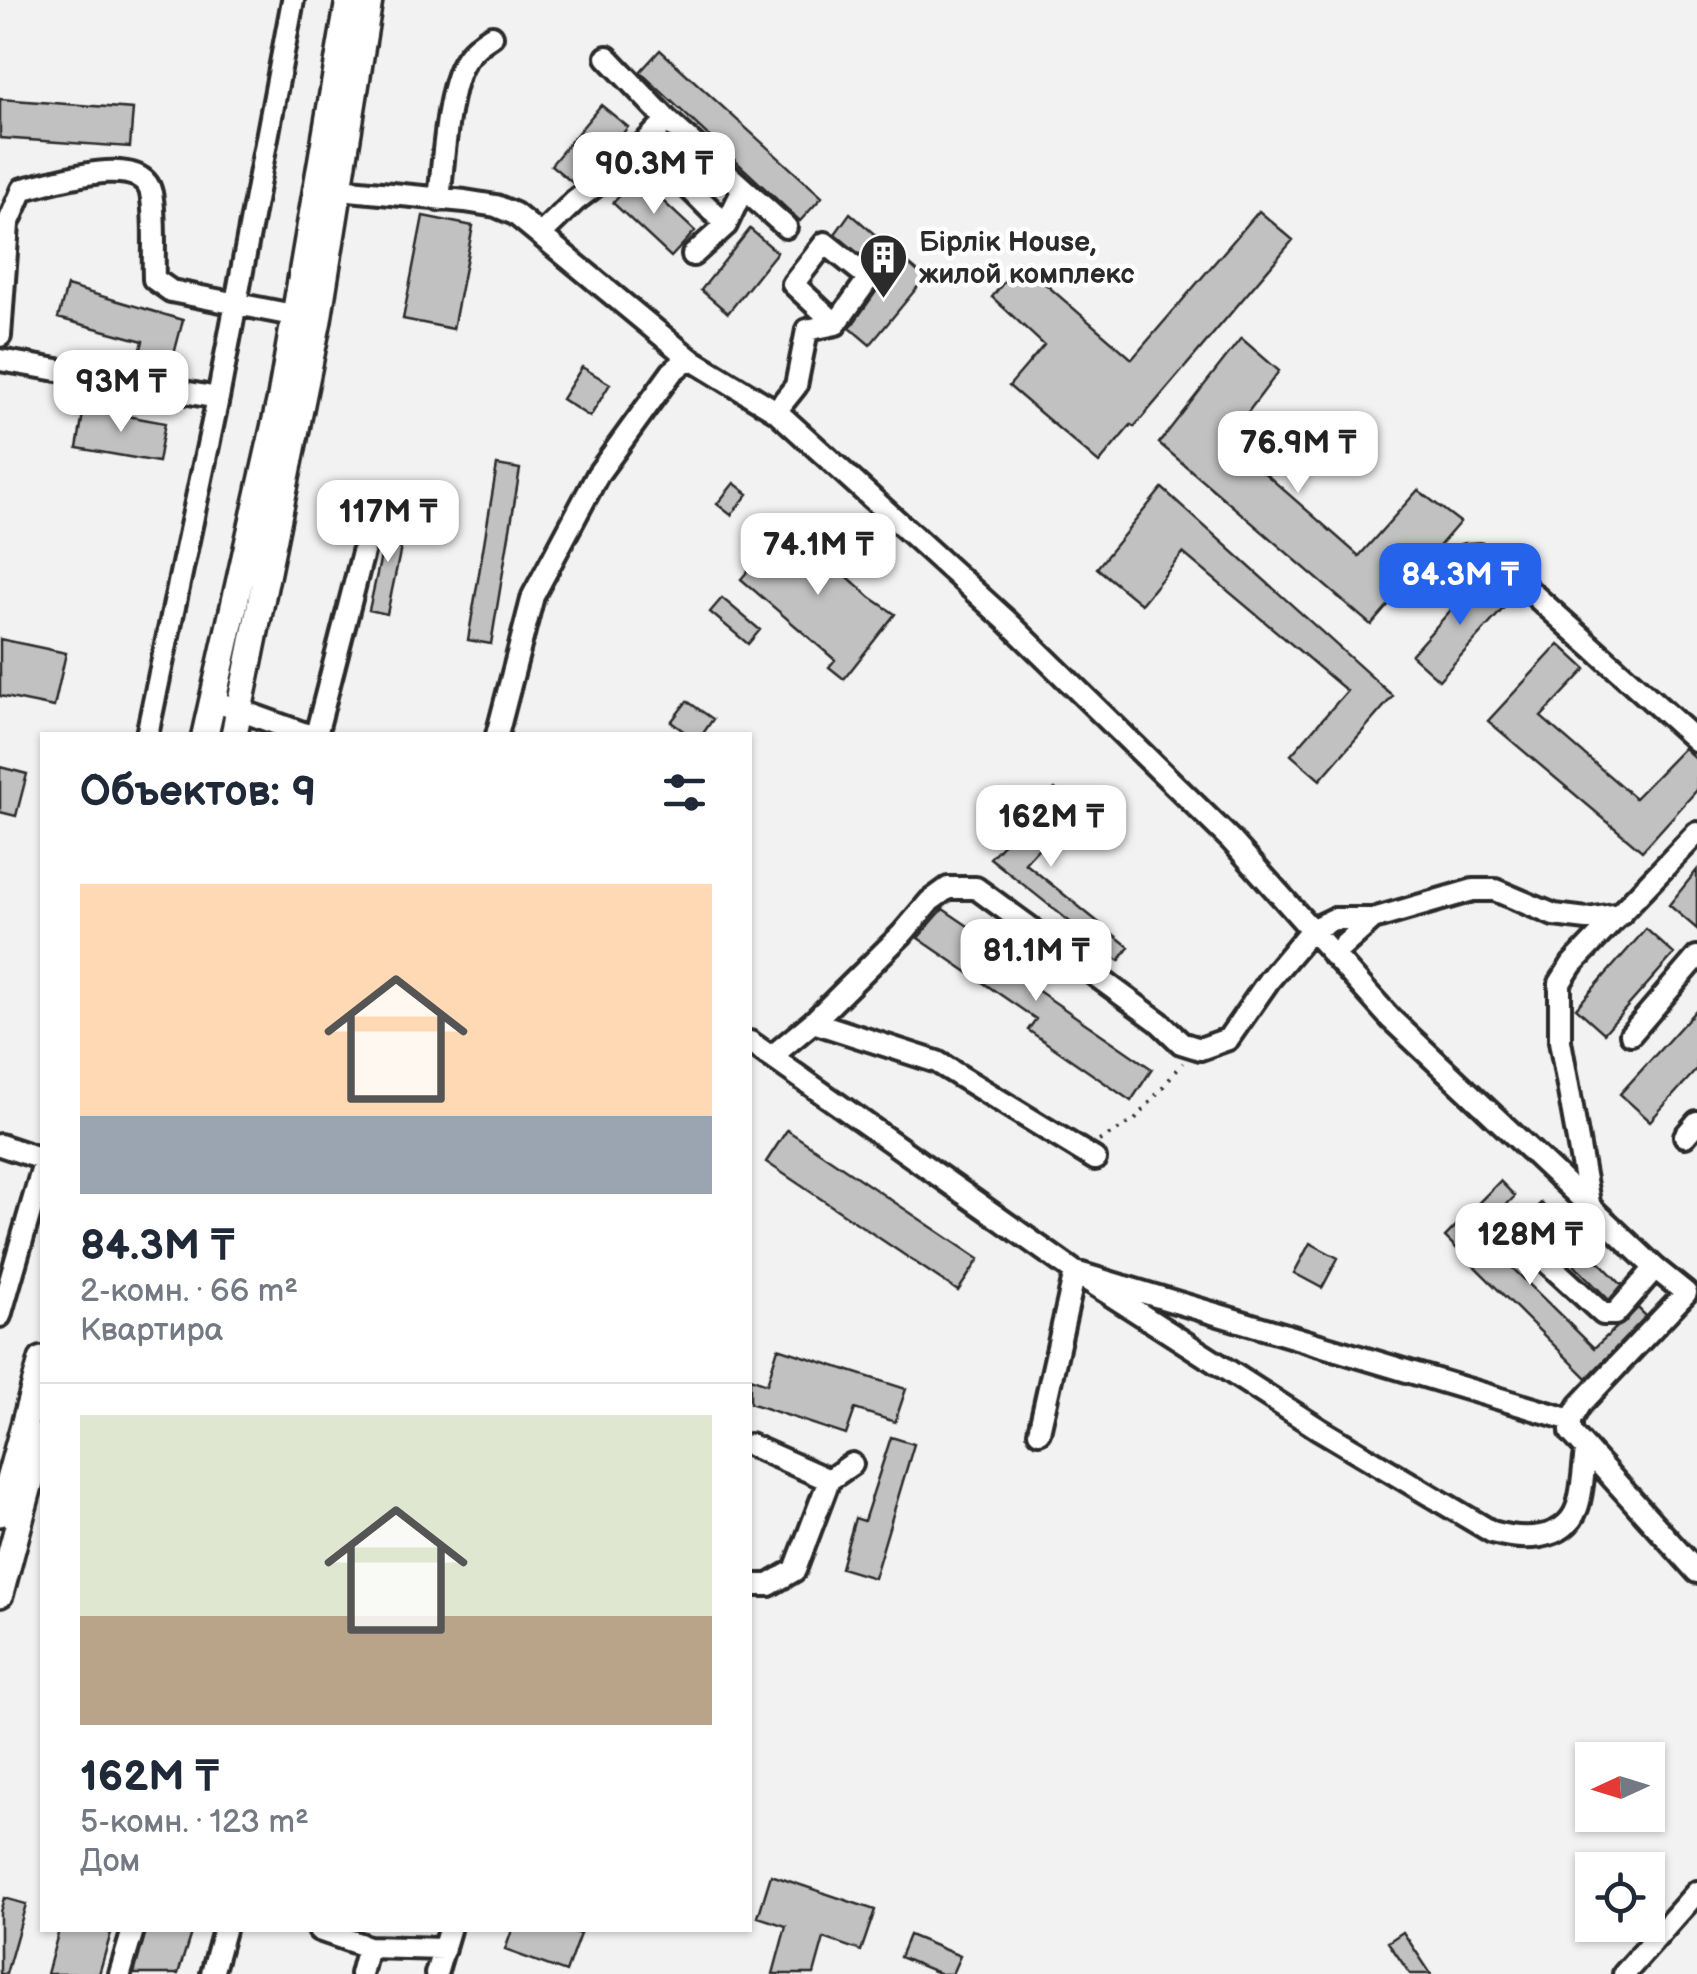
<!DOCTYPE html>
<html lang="ru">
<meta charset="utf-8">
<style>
:root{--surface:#fff;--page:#f2f2f3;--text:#1f2937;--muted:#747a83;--line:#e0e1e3;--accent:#2563eb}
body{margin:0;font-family:"Balsamiq Sans",sans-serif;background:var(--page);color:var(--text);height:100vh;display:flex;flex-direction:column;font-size:38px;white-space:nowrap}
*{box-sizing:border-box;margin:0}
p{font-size:32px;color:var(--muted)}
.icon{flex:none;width:55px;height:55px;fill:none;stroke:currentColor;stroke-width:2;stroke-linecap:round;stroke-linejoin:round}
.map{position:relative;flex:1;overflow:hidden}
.drawer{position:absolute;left:40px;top:732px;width:712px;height:1200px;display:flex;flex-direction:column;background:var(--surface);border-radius:0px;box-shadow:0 2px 8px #0004}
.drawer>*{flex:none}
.needle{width:65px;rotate:266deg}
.tools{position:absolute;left:1575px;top:1742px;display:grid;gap:20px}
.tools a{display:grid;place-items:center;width:90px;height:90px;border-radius:0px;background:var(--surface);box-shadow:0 2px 8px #0004;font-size:50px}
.price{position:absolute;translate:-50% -85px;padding:0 22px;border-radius:20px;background:#fff;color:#222;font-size:32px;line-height:65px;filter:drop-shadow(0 2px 5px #0008)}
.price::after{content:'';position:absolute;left:50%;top:60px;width:30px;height:22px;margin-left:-15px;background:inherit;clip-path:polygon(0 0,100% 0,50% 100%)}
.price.active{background:var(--accent);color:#fff}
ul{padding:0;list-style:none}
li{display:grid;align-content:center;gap:20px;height:530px;padding:0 40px}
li+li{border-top:2px solid var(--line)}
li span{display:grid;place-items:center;height:310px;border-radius:0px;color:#555}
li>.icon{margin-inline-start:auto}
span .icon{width:180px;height:180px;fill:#fffc;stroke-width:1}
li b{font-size:42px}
h2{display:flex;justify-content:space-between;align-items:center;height:120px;padding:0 40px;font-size:42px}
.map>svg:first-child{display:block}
</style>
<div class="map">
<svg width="1697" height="1974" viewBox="0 0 1697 1974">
<rect width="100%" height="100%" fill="#f2f2f2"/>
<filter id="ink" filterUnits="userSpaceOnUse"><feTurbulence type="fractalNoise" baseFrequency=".01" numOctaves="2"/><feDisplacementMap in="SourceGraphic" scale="20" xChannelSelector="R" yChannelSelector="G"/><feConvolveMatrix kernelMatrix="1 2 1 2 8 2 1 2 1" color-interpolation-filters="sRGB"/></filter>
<g filter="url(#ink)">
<path fill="#c1c1c1" stroke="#2b2b2b" stroke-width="2.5" d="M660,50L822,197L800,221L640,72Z
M0,99L133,109L130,147L0,138Z
M601,105L628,127L592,171L574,184L551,165Z
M637,177L695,231L671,257L613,203Z
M1259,211L1293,240L1134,427L1131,425L1099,463L1009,386L1044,345L992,297L1020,262L1132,359Z
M850,213L925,278L870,345L850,328L880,286L882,274L835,234Z
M423,216L473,226L453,329L403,319Z
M750,229L777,252L728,313L701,290Z
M67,286L183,320L173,358L141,349L143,341L58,318Z
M1241,338L1279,371L1227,440L1359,556L1418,490L1460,522L1371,625L1159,443Z
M582,367L610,384L590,417L562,399Z
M84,408L165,423L158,462L77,448Z
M497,465L520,469L491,644L468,640Z
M734,483L748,494L731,515L717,504Z
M1162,488L1393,696L1320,780L1291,755L1347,691L1183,553L1141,604L1097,568Z
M390,515L407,519L387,614L369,610Z
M784,519L870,597L895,614L844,679L829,667L835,660L741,579L777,537L771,532Z
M1481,576L1509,602L1439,680L1411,655Z
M722,598L760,630L748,644L710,612Z
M0,639L66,653L54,707L0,696Z
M1559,644L1586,669L1541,717L1635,798L1684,748L1697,760V790L1642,851L1488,721Z
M687,701L713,719L702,735H689L671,722Z
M0,767L27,774L16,816L0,812Z
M1055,789L1074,810L1025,863L1129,947L1119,961L990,858Z
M1697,870V929L1669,905Z
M943,909L1042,976L1034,988L1152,1069L1131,1101L1028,1030L1036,1019L918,938Z
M1646,929L1674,954L1604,1033L1576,1008Z
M1697,1009V1069L1650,1121L1620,1094Z
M787,1130L979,1259L958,1291L766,1162Z
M1500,1181L1515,1196L1478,1234L1594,1348L1638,1308L1646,1316L1587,1378L1445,1237Z
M1541,1203L1622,1285L1609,1300L1526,1217Z
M1310,1243L1338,1258L1322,1288L1294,1273Z
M778,1348L906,1389L895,1422L855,1409L846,1435L750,1403V1378L767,1384Z
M891,1437L914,1444L874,1578L841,1568L855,1518L864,1521Z
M771,1875L875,1910L861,1951L824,1938L814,1974H773L786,1926L758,1917Z
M4,1898L26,1904L6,1974H0V1912Z
M59,1930H100L111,1933L99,1974H47Z
M146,1930H192L178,1974H134Z
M512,1930H568L580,1934L566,1972L505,1950Z
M1403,1932L1431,1974H1410L1388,1942Z
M909,1935L960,1956L952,1974H941L900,1957Z"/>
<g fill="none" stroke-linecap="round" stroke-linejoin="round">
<defs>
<path id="minor" d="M667,120L786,227
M644,143L726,225
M339,189L465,201L496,206L515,214L689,358
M439,200C443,166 447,89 464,62C471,50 481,43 492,36
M541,234L575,201L624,164L667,120L607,57
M825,243L869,278L836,324L793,284Z
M693,255L726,225L743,189
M0,336L8,224L23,189C51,183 142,151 151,193C156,217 153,253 154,279L171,291L308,318
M0,360L218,398
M776,411L796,386L807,330L836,324
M1442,580L1465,556L1479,555L1494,559L1697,741
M225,705L308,735
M147,735L218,398L293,0
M316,735L370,525
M497,735L533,596L598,474L672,372L689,358L776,411L1007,621L1231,840L1391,1019L1655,1268L1686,1293L1580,1405L1571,1420V1432L1697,1572
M1333,955L1373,919
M813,1022L902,934L930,901L948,888H976L1159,1022L1181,1043L1200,1049L1228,1039L1269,980L1311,930L1334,919H1373L1473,890H1495L1554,915L1587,919L1621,914
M1631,1034L1697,957
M750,1042L1075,1272L1319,1429L1492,1532C1520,1540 1564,1543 1577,1508C1583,1492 1583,1469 1586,1452
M771,1057L813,1022L937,1062L1095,1159
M1685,1136L1697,1122
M0,1145L42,1159
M1590,1208L1560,1041V983L1572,964L1697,833
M1513,1231L1603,1314H1615L1655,1268
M0,1316L42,1170
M1039,1432L1075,1272L1571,1420
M750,1445L829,1480
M750,1585H769L795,1570L829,1480L852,1464
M319,1930L368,1947L361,1974
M368,1947L444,1949
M120,1974L133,1930
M212,1974L224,1930
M436,1974L449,1930
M1624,1974L1697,1892"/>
<path id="major" d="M205,735L281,397L349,0
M234,735L318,320L369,0
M0,1513L42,1360
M0,1594L42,1437"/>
</defs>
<use href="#minor" stroke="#2b2b2b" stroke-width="28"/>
<use href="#major" stroke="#2b2b2b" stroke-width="32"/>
<path stroke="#2b2b2b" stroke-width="4" stroke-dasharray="2.5 8" stroke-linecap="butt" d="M1099,1141L1135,1120L1183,1063"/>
<use href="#minor" stroke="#fff" stroke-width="20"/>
<use href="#major" stroke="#fff" stroke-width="25"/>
</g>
</g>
<defs>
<symbol id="building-pin" viewBox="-11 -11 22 30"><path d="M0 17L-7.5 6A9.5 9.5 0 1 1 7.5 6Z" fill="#2b2b2b" stroke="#fff"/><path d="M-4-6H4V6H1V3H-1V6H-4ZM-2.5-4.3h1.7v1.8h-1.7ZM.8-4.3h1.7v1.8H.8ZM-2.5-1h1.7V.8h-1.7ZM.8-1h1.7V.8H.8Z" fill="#fff"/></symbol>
</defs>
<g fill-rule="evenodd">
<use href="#building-pin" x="856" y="230" width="55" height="75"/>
</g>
<g text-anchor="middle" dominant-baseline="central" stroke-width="9" stroke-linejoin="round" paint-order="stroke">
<g font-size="28" font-weight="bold" fill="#2b2b2b" stroke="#fff" text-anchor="start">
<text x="919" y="242">Бірлік House,<tspan x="919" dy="32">жилой комплекс</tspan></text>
</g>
</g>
</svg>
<div class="tools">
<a><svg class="needle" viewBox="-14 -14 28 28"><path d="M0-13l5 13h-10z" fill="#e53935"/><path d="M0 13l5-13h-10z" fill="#747a83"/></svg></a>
<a><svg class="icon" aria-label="locate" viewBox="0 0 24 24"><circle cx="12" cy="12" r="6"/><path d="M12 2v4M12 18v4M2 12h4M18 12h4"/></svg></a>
</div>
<b class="price" style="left:654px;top:217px">90.3M ₸</b>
<b class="price" style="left:121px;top:435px">93M ₸</b>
<b class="price" style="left:1298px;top:496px">76.9M ₸</b>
<b class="price" style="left:388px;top:565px">117M ₸</b>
<b class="price" style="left:818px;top:598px">74.1M ₸</b>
<b class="price active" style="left:1460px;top:628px">84.3M ₸</b>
<b class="price" style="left:1051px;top:870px">162M ₸</b>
<b class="price" style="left:1036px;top:1004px">81.1M ₸</b>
<b class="price" style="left:1530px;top:1288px">128M ₸</b>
<section class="drawer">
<h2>Объектов: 9<svg class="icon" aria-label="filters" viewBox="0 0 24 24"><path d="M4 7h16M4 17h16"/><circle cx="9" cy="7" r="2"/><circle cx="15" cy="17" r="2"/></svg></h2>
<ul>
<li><span style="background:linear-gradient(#ffd9b3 75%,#9aa5b1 0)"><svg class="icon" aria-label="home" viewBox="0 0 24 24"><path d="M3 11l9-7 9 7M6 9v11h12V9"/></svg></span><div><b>84.3M ₸</b><p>2-комн. · 66 m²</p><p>Квартира</p></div></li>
<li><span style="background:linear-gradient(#dfe7d0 65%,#b9a48a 0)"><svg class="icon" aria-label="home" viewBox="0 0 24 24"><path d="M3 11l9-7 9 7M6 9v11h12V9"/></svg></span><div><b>162M ₸</b><p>5-комн. · 123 m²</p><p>Дом</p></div></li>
</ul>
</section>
</div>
